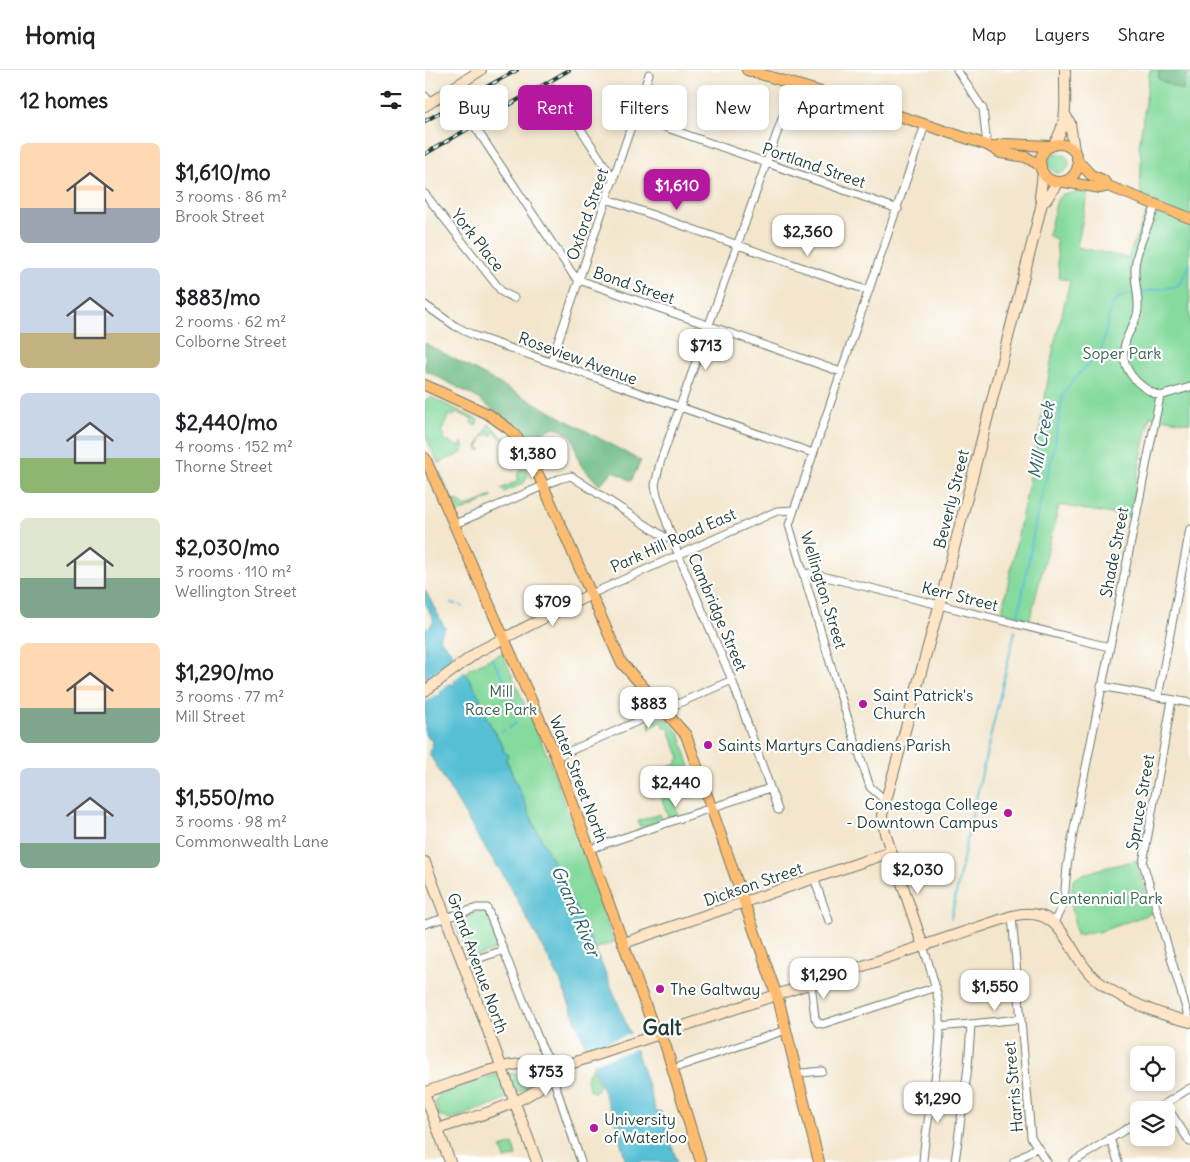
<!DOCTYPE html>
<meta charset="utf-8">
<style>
:root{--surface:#fff;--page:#f6f6f6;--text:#202124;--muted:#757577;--line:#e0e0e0;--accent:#b5179e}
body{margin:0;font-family:Delius,sans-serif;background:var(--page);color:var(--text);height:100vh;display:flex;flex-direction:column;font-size:19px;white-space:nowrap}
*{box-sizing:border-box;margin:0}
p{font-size:16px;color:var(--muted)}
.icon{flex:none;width:28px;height:28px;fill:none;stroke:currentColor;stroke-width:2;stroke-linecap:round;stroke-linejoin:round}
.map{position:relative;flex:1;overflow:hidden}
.drawer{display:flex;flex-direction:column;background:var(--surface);width:425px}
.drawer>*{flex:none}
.banner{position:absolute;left:15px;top:15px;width:475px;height:45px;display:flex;gap:10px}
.tools{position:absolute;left:705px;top:976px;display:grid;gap:10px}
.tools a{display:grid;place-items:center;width:45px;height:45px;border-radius:8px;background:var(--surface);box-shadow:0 2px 8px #0003;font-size:25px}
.price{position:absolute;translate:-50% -42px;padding:0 11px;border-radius:10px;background:#fff;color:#222;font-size:16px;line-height:32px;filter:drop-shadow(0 1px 2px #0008)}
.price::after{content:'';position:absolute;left:50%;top:30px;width:15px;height:11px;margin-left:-8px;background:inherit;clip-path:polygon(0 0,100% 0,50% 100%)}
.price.active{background:var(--accent);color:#fff}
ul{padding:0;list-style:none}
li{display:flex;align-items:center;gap:15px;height:125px;padding:0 20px}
li span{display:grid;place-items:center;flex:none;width:140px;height:100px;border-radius:8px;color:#555}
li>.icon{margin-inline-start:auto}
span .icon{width:60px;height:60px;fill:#fffc;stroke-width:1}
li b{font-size:21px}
h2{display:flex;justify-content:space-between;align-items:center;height:60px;padding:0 20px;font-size:21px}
.tag{padding:0 18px;border-radius:8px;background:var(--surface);box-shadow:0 2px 8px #0003;font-size:18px;line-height:45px}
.tag.active{background:var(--accent);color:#fff}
header{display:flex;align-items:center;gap:30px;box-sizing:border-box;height:70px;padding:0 25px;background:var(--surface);border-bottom:1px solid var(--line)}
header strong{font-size:24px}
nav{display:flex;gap:28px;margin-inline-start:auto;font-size:18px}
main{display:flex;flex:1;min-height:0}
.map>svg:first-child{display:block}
</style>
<header>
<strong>Homiq</strong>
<nav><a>Map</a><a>Layers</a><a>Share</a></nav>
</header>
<main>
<section class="drawer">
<h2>12 homes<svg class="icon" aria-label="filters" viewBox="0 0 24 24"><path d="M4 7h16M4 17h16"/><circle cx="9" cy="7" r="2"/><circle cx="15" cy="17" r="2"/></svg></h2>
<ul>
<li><span style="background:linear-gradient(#ffd9b3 65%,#9aa5b1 0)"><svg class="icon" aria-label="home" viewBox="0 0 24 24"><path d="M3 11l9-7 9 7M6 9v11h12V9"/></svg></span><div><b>$1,610/mo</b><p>3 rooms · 86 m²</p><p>Brook Street</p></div></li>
<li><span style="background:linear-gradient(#c9d6e8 65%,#c2b280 0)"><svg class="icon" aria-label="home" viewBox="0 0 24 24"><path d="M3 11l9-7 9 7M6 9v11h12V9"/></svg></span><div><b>$883/mo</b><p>2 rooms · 62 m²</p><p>Colborne Street</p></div></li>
<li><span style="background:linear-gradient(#c9d6e8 65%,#8fb573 0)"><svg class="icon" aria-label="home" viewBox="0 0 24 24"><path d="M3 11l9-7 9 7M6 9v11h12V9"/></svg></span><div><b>$2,440/mo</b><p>4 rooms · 152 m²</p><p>Thorne Street</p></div></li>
<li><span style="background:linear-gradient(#dfe7d0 60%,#7fa58c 0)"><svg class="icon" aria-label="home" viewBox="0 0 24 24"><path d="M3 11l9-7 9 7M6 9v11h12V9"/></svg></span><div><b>$2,030/mo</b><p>3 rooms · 110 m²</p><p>Wellington Street</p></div></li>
<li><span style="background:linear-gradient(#ffd9b3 65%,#7fa58c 0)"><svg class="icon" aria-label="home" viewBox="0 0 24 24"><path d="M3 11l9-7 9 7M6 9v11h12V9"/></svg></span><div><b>$1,290/mo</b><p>3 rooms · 77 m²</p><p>Mill Street</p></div></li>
<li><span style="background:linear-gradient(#c9d6e8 75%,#7fa58c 0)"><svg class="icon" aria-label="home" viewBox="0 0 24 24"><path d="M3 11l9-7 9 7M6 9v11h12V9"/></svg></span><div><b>$1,550/mo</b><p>3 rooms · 98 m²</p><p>Commonwealth Lane</p></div></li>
</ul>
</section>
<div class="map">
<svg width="765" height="1092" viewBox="0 0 765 1092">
<rect width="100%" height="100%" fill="#fff"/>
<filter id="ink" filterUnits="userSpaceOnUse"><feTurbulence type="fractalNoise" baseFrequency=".02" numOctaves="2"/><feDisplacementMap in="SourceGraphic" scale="10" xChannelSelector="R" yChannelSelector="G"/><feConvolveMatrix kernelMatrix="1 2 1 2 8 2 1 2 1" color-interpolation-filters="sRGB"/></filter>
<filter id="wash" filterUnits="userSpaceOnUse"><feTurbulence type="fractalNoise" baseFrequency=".0096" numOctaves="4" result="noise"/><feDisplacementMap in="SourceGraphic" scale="20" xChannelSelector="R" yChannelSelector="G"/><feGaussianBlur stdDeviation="1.12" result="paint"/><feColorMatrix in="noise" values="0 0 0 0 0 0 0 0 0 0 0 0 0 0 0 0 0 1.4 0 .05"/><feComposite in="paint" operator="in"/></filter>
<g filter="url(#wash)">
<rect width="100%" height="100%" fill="#f3e6cd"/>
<path fill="#85da9d" stroke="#528c68" d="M725,0H765V353L725,346L704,447L634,435L605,549L577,542L612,373L629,275L645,211L634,207L631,169L623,165L632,130L637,124L663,122L652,177L703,188L722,142C709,121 720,99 714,77Z
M624 93a10 10 0 1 1 20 0a10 10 0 1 1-20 0Z
M6,327L53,350L51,356L46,353L47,349L31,342L29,346L24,344L16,363L20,365L18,369L35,377L37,372L40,378L35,384L13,393L0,364V330Z
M64,354L90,378L103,404L99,413L79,422L76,419L94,410L92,404L96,401L86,379L70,362L66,366L65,361H63V366L59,364L53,378L57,380H53L52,377Z
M15,402L33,443V445L29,442L12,403Z
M66,426L68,427L35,442L30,431L32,430L41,437Z
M77,583L124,689L189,872L170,879L119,777L81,689L83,685L78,681V676L57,640L55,628L40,604L44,599Z
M236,648H240L254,663L265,697L250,710L238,715L234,700L252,694V690L255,688L243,657H239L237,652L226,656L225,660L224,653Z
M259,707L271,711L275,725L249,731L253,744L243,747L237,729L239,726L236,718Z
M235,744L236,750L215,757L213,751Z
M712,790V797L727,843L674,862L651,865L646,830L648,809L671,800Z
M57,841L62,845L75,878L44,889L29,850Z
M167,997L174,1015L172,1021L168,1022L165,1020L161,1008Z
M117,1001L119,1007C88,1028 59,1038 24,1050L14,1045L10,1033L14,1024L70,1005Z
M88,1074L91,1086L80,1089L76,1078Z"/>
<path fill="#6cba84" stroke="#467c5c" d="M734,0H762L758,21L733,9Z
M0,273L216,391L206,411L189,401L174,415L155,394L147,366L130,357L105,368L52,328L0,300Z"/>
<path fill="#57bfd4" stroke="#3b7e84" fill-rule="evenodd" d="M0,520L20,558L14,568L30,586L28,588L44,608L55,628L57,640L78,676V681L83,685L81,689C89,711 101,732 109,755C157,847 202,942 231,1042L236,1041L252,1092H201L191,1054L135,910L82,811L55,770L5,685L7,671L0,665V637L2,633L0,630V612L10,626H15L16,622L4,607L0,608V557L3,559L9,551L0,532ZM15,596H19L30,609L29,615L25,614L14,599Z"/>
<path fill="#f3e6cd" d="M32,585L31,589L40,601L28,611L17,598L26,612L14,622L2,609L11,624L0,632V610Z
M208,963L213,978L166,994L161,979Z"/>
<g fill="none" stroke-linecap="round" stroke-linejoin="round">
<path stroke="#57bfd4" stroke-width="2" d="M717,222L753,216L765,194
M26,533L31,534
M35,535L38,537
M593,548L612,445L629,379L638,324L649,309L676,282L686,237C692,227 697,226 708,224
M67,589C74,599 92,635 92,647
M84,658L91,653
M77,661L79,660
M526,848L546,750L590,561"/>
</g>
</g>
<g filter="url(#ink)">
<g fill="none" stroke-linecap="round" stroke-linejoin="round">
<defs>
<path id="street" d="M532,0L558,39L562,75
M129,18L189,110
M25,19L147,203L154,210L416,302
M0,26L5,33
M211,47L473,139
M0,124L77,222L89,228
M182,129L444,221
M731,135C724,155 712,176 710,197C709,211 714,225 713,239C713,250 704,260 701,270C692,297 712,317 735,326
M0,235L30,256L50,266L388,383
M126,292L224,4
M735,326L765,317
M30,454L134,409L146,406L238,466L247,469
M378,504L385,503L684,577
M166,524L352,441L368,440
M676,616L765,633
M733,627L765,459
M747,630L718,793L765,952
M131,687L307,610
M460,730L445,717L410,609L364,455L500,55
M353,740L307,610L253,484L232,425L230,415L235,393L369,15
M165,779L345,718
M389,808L404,851
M587,846L606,1067L622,1092
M629,852L639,833L642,796L656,722L735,326
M0,854L52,838H62L117,978L130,998
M498,876C504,895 511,914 514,935C520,983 501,1042 498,1092
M37,894L79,880
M386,913L390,948L393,953L398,954L511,917
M514,957L596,949
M255,996L355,962
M377,1003L397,1001
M127,1005L156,1092
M740,1034L765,1072
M730,1040L765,1018
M685,1068L693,1092
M530,1092L543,997L546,955
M589,1092L612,1077
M648,1092L714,1051"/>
<path id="secondary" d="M0,36L56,0
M641,46L645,53L649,80
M629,74C645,50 639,27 640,0
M617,133L621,130L632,113
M0,621L54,581L166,524
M0,792L112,1092
M199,873L466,782
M498,876L460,763L457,745L516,529L609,166L617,133L615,127L618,103
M130,999L587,846C641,832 641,887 674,912C701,932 732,944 765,952
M0,1022C31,1013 101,980 130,999
M0,1025L25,1092
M13,1059C43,1048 118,1031 130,999"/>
<path id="primary" d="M322,0L447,37L562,75L576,83L601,87L616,96
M615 93a19 19 0 1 1 38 0a19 19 0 1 1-38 0Z
M567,77L579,74L626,76
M652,90L666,105L678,110L683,116
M639,112L676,118L683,116L765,148
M0,315L63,344L84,359L95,371L114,406L196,592L261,665L354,932L394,1092
M0,388L131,687L228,956L240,974L276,1092"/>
</defs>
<use href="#street" stroke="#69786a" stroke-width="9"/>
<use href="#secondary" stroke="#69786a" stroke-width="12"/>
<use href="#primary" stroke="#69786a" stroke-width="12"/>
<use href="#street" stroke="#fff" stroke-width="7"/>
<use href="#secondary" stroke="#ffe4c6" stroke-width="10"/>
<use href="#primary" stroke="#febc70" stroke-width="10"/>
<defs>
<path id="rail" d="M0,51L92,0
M0,84L144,0"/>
</defs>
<use href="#rail" stroke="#1f3d34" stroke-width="4"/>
<use href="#rail" stroke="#fff" stroke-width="2" stroke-dasharray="5.5" stroke-linecap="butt"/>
</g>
</g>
<g fill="#b5179e" stroke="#fff" stroke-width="2">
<circle cx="438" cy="634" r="5"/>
<circle cx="283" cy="675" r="5"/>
<circle cx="583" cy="743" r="5"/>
<circle cx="235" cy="919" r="5"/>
<circle cx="169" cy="1058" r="5"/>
</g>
<g text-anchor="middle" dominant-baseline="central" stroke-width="4.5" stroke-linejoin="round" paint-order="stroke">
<g font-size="16" fill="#1f3d34" stroke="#fff">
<text transform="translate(389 95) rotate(19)">Portland Street</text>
<text transform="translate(162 144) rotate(-71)">Oxford Street</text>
<text transform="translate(53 170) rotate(52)">York Place</text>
<text transform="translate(209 215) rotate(19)">Bond Street</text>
<text transform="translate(153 288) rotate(20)">Roseview Avenue</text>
<text transform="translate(526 429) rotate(-76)">Beverly Street</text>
<text transform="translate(248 470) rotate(-24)">Park Hill Road East</text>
<text transform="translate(689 482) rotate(-79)">Shade Street</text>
<text transform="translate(399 520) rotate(73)">Wellington Street</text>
<text transform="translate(535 526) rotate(14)">Kerr Street</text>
<text transform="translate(293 542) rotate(67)">Cambridge Street</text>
<text transform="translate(154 709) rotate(69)">Water Street North</text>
<text transform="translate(715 732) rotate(-80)">Spruce Street</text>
<text transform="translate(328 814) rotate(-19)">Dickson Street</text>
<text transform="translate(53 893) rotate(70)">Grand Avenue North</text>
<text transform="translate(588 1017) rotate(-95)">Harris Street</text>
</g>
<g font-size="16" fill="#38644e" stroke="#fff">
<text x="697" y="283">Soper Park</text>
<text x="76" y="621">Mill<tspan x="76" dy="18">Race Park</tspan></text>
<text x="681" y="828">Centennial Park</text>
</g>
<g font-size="16" fill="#1f3d34" stroke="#fff" text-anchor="start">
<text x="448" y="625">Saint Patrick's<tspan x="448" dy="18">Church</tspan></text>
<text x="293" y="675">Saints Martyrs Canadiens Parish</text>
<text x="573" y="734" text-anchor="end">Conestoga College<tspan x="573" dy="18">- Downtown Campus</tspan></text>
<text x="245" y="919">The Galtway</text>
<text x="179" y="1049">University<tspan x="179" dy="18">of Waterloo</tspan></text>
</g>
<g font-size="18" font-style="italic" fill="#306464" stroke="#fff">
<text transform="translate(616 370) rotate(-79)">Mill Creek</text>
<text transform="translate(151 841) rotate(67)">Grand River</text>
</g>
<g font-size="21" font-weight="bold" fill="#1f3d34" stroke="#fff">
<text x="237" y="957">Galt</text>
</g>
</g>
</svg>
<div class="tools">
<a><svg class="icon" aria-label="locate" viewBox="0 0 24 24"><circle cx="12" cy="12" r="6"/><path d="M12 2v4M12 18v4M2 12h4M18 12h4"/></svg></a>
<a><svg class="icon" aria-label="layers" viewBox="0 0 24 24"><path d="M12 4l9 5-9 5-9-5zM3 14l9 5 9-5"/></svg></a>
</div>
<b class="price active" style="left:252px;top:141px">$1,610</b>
<b class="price" style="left:383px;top:187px">$2,360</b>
<b class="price" style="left:281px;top:301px">$713</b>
<b class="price" style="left:108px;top:409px">$1,380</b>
<b class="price" style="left:128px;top:557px">$709</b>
<b class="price" style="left:224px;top:659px">$883</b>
<b class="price" style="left:251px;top:738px">$2,440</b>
<b class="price" style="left:493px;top:825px">$2,030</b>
<b class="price" style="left:399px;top:930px">$1,290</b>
<b class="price" style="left:570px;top:942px">$1,550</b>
<b class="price" style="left:121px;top:1027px">$753</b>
<b class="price" style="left:513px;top:1054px">$1,290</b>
<div class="banner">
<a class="tag">Buy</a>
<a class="tag active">Rent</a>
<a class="tag">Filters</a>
<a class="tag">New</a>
<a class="tag">Apartment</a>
</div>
</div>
</main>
